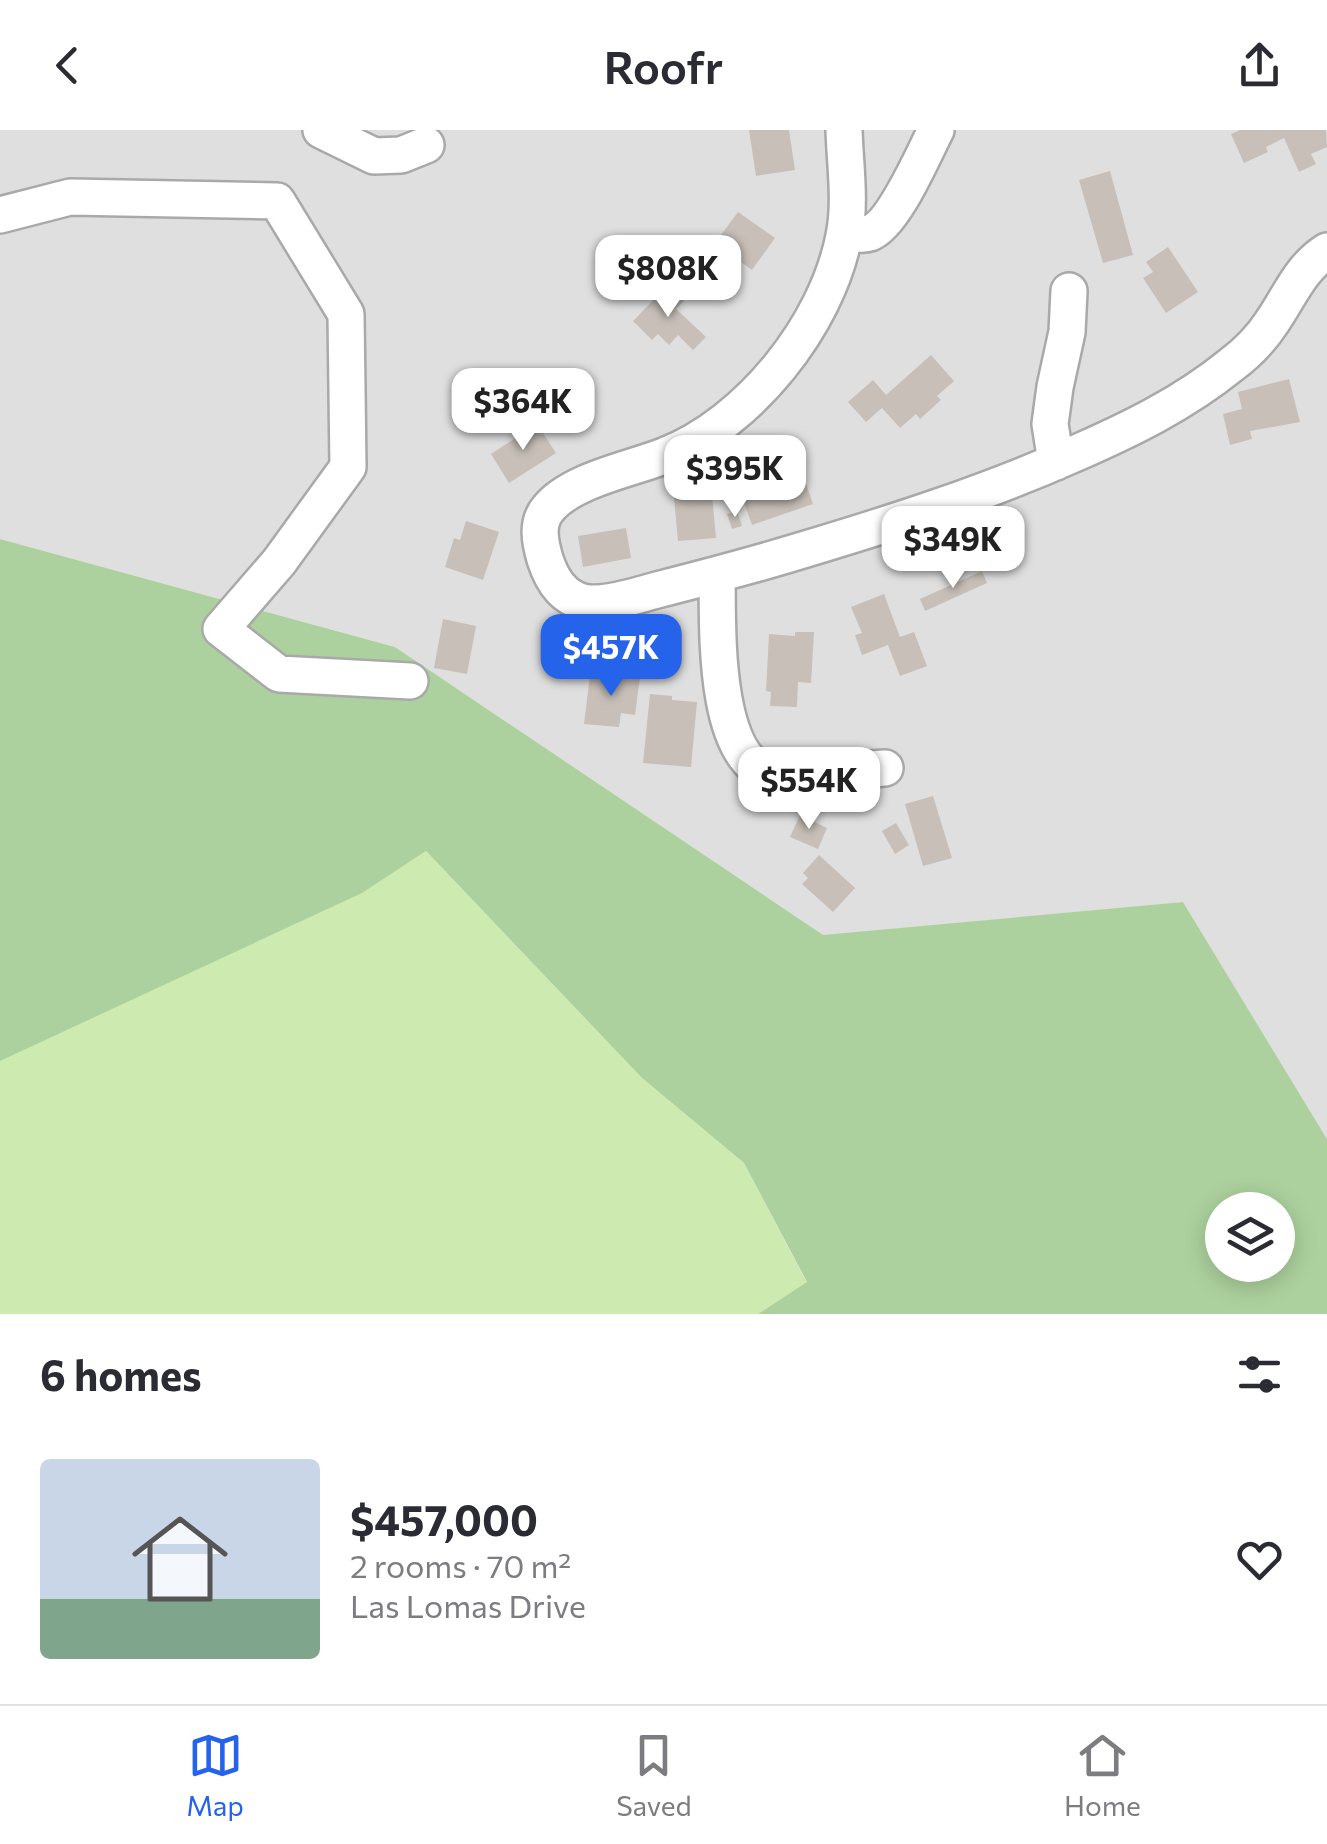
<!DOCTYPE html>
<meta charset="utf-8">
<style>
:root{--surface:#fff;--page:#f2f2f3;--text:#2b2b33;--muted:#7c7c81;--line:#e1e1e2;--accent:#2563eb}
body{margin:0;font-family:Commissioner,sans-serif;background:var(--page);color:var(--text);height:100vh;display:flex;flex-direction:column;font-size:38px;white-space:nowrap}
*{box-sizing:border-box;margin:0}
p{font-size:32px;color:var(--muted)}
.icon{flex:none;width:55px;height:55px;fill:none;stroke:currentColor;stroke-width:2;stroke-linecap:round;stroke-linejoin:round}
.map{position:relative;height:1184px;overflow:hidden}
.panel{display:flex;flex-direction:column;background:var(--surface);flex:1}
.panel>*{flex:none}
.controls{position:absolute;left:1205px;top:1062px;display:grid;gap:20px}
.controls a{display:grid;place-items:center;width:90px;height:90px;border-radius:50%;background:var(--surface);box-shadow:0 5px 25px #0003;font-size:50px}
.price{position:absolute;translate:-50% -85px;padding:0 22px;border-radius:20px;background:#fff;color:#222;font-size:32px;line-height:65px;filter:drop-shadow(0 2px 5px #0008)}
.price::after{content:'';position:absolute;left:50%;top:60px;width:30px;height:22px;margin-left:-15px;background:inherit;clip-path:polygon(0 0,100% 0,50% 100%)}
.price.active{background:var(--accent);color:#fff}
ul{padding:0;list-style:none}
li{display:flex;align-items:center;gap:30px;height:250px;padding:0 40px}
li span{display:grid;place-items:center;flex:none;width:280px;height:200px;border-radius:10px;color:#555}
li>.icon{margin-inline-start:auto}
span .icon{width:120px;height:120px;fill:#fffc;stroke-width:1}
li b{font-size:42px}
h2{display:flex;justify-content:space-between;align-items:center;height:120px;padding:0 40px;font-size:42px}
header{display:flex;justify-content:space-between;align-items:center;height:130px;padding:0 40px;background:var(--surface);font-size:45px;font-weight:600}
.dock{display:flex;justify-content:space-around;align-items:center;height:140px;border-top:2px solid var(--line);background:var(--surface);font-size:28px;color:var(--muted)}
.dock a{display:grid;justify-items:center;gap:5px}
.dock .active{color:var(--accent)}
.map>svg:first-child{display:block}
</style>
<header><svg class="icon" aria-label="back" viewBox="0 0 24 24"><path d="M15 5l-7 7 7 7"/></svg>Roofr<svg class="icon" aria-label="share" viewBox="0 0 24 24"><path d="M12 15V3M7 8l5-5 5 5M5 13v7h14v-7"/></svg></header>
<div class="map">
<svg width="1327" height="1184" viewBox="0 0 1327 1184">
<rect width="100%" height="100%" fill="#f2efe9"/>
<path fill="#e0dfdf" d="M0,0H1327V1009L1183,772L823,806L395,517L0,409Z"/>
<path fill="#cdebb0" d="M426,721L642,948L744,1033L807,1153L758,1184H0V919L361,763Z"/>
<path fill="#add19e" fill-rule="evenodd" d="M0,409L395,517L823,805L1183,772L1327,1009V1184H758L807,1152L744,1033L642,948L426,721L362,763L0,931ZM1222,1080H1278V1135H1222Z"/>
<path fill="#c7bfb8" d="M749,0H789L795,40L756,46Z
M1240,0H1326L1327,17L1311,24L1316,34L1299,42L1284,8L1266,17L1268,22L1244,33L1231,4Z
M1110,41L1133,125L1103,133L1079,50Z
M738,82L775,108L752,140L715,113Z
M1168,117L1198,162L1166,183L1143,148L1153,142L1146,132Z
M668,155L684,171L676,179L706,207L693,220L678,205L669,215L658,204L652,210L633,191Z
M931,225L954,251L937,266L941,270L920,289L916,284L900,298L882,278L866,292L848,272L873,250L886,265Z
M1289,249L1300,292L1250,301L1252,309L1230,315L1223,284L1242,279L1238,262Z
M537,294L556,323L509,353L491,324Z
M788,326L795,348L803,345L813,374L752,395L742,367L767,359L759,336Z
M712,364L716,408L678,411L674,368Z
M737,381L742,396L732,399L727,384Z
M466,391L499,402L483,450L445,437L454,408L460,410Z
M626,398L631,428L583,437L578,406Z
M982,441L987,453L925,481L920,469Z
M884,464L900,507L914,502L927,536L900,546L888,515L862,525L855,505L862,503L851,477Z
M443,489L476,496L467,544L434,538Z
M795,502H814L811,553L798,552L797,577L770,576L771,562L766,561L769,504L795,506Z
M607,543L640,547L635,585L621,583L619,597L584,594L590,545L607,547Z
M650,564L672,566V570L697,572L691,637L643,633Z
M933,666L952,728L923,736L905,674Z
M800,685L827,698L818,719L790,707Z
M896,693L909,715L895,724L882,701Z
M819,725L855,758L833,782L802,754L808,748L803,743Z"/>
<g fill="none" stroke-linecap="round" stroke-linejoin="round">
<defs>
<path id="minor" d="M321,0L374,26L401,25L426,15
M844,0C845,34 851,72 844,106C827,195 749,293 664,326C631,339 571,350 548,379C536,393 540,412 545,429C551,448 562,467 583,472C603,477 638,465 657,460C704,448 750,436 796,422C890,394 984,364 1074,324C1129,300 1183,274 1231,235C1247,223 1261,209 1272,192C1290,166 1300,138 1327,121
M0,85L70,67L277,71L346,184L348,337L279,432L221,499L279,544L410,551
M845,101C854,103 861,106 870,103C894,94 923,25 936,0
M1056,332L1050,294L1055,257L1067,202L1069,161
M717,445C718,495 712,626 769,644C780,647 796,644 808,643C833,641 859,640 885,638"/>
</defs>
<use href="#minor" stroke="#a9a9a9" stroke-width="40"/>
<use href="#minor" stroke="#fff" stroke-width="35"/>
</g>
</svg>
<div class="controls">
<a><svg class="icon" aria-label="layers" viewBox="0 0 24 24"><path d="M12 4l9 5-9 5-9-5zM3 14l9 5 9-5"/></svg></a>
</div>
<b class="price" style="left:668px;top:190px">$808K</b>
<b class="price" style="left:523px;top:323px">$364K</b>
<b class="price" style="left:735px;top:390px">$395K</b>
<b class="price" style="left:953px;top:461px">$349K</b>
<b class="price active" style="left:611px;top:569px">$457K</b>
<b class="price" style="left:809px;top:702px">$554K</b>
</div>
<section class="panel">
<h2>6 homes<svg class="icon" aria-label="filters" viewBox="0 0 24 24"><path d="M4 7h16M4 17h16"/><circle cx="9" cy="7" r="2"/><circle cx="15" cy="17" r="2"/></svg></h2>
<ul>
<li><span style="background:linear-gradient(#c9d6e8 70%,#7fa58c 0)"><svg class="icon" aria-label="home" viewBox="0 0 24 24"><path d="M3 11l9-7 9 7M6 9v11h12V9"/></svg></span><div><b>$457,000</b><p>2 rooms · 70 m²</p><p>Las Lomas Drive</p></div><svg class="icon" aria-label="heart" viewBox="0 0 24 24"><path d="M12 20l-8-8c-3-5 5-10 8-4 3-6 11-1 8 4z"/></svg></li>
</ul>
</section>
<nav class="dock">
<a class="active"><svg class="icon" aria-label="map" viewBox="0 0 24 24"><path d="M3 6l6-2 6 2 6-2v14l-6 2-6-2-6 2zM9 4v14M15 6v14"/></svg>Map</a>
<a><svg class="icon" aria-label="saved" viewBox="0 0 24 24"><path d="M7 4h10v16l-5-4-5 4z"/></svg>Saved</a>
<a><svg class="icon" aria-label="home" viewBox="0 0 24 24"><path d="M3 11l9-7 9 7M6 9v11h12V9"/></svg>Home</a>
</nav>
